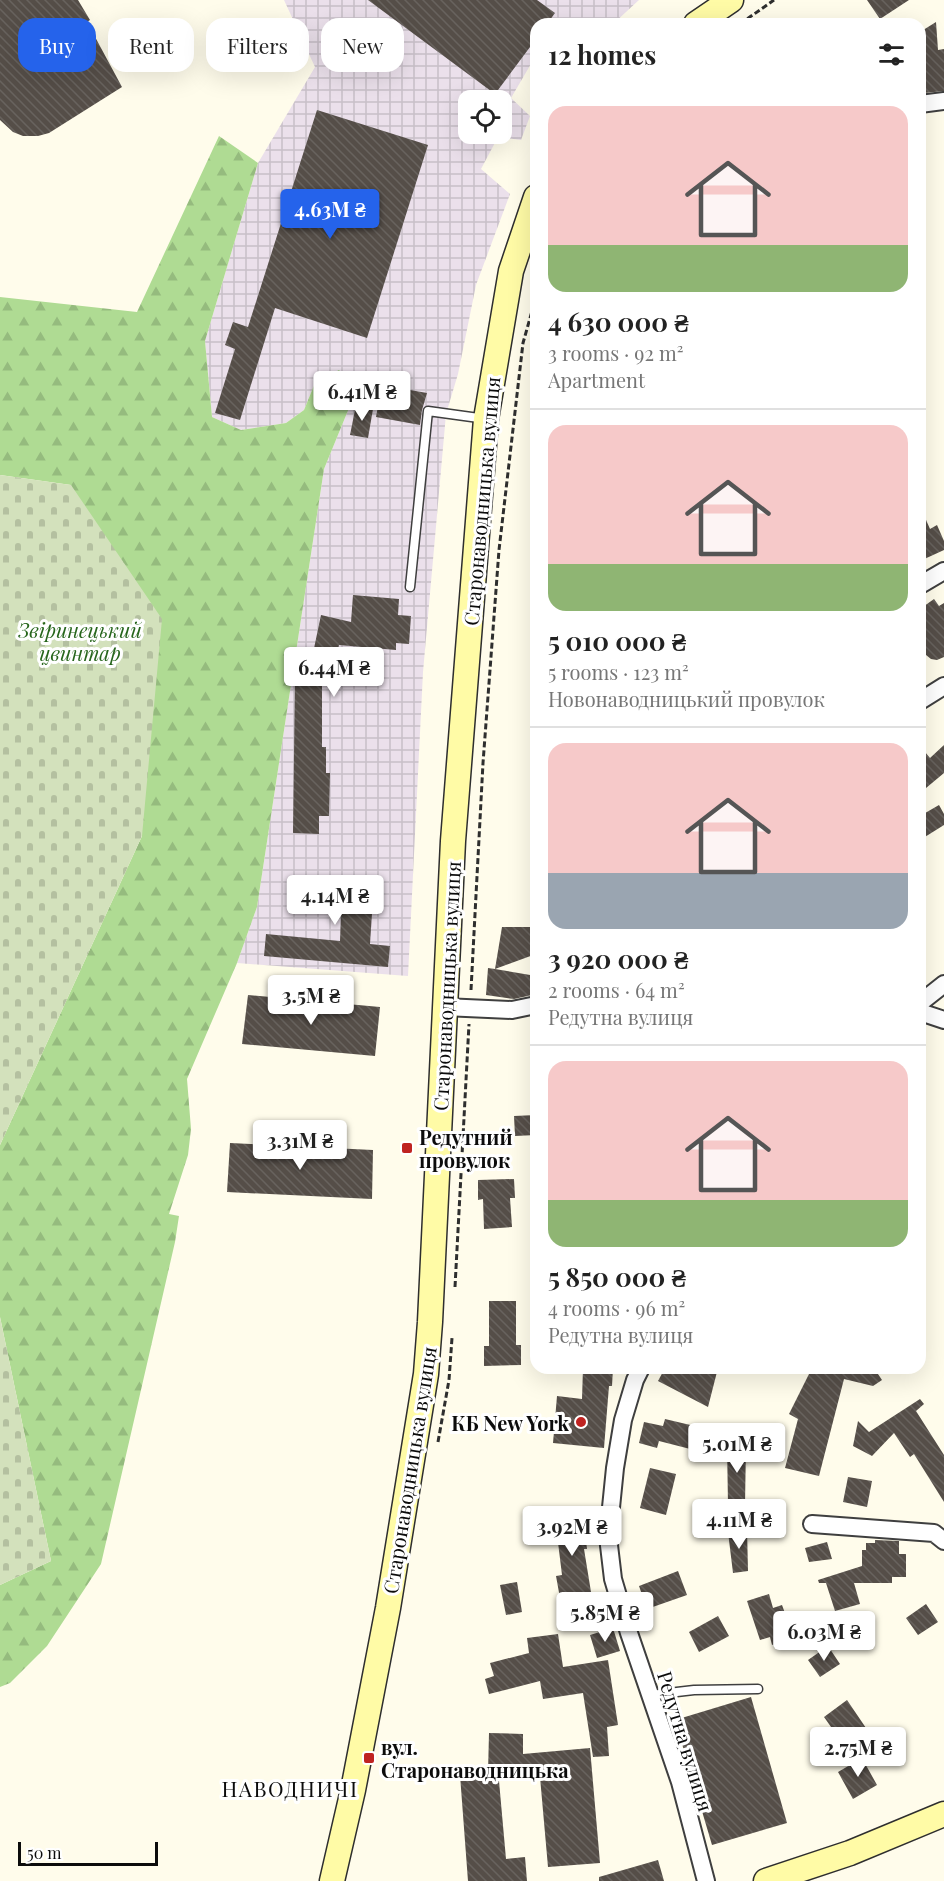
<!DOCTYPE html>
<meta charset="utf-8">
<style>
:root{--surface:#fff;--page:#f2f2f2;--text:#222;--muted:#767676;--line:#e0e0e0;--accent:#2563eb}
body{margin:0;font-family:"Playfair Display",serif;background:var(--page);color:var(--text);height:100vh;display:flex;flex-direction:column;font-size:22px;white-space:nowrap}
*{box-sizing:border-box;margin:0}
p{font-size:20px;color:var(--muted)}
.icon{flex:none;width:33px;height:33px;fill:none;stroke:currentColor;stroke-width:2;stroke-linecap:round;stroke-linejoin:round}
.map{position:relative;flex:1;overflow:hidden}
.details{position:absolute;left:530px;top:18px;width:396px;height:1356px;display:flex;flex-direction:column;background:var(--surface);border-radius:18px;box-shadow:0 6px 24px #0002}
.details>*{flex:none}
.hud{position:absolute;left:18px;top:18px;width:422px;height:54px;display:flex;gap:12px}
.controls{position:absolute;left:458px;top:90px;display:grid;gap:12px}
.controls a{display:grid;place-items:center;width:54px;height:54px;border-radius:12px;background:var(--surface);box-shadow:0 6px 24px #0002;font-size:30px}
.scale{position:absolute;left:18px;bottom:15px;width:140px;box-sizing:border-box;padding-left:6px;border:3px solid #0c0c0c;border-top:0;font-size:16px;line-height:21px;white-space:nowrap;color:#0c0c0c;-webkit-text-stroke:4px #fff;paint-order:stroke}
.price{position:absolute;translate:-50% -51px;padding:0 14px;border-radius:6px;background:#fff;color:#222;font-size:20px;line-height:39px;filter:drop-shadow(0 2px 3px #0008)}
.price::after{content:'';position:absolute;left:50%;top:36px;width:18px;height:14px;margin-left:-9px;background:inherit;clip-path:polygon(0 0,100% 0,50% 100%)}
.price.on{background:var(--accent);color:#fff}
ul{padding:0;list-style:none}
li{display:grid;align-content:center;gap:12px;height:318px;padding:0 18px}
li+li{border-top:2px solid var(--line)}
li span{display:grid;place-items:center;height:186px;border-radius:18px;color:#555}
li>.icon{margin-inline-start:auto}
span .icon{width:108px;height:108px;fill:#fffc;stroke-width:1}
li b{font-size:26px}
h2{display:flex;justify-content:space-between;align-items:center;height:72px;padding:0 18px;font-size:26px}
.pill{padding:0 21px;border-radius:18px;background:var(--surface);box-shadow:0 6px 24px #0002;font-size:21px;line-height:54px}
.pill.on{background:var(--accent);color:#fff}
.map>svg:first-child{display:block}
</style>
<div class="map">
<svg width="944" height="1881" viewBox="0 0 944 1881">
<defs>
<pattern id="industrial-grid" width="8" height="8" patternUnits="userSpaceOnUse" patternTransform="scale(1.5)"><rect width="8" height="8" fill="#ebe0eb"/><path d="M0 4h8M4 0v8" fill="none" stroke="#c8bfc8"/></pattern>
<pattern id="forest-firs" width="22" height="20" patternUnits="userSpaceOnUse" patternTransform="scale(1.5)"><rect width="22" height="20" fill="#afdb93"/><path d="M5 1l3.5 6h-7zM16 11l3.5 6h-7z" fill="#95bb7e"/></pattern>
<pattern id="cemetery-stones" width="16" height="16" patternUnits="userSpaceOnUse" patternTransform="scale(1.5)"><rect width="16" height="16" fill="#d3e1bc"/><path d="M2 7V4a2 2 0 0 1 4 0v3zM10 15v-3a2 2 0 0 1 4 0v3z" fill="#b4c0a0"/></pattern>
<pattern id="building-back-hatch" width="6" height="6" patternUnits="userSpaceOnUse" patternTransform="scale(1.5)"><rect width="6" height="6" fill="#554e48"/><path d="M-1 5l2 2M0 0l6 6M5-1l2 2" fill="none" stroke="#68635e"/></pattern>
</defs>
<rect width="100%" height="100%" fill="#fffceb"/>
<path fill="url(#industrial-grid)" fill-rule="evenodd" d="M284,0H639L613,24H536L535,57L511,98L530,116L521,140L498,137L481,169L510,194L476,285L458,374L446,414L423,672L408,976L237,963L257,907L324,469L356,391L339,371L315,383L304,410L286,423L241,430L212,417L205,341L258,163L315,67ZM468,100H501V134H468Z"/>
<path fill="url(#forest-firs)" d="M219,136L258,163L205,341L212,417L241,430L286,423L304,410L315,383L339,370L356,391L324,469L257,907L237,963L187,1079L191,1129L188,1155L169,1214L179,1216L175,1242L101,1564L47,1646L10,1683L0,1687V1585L51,1561L0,1317V1145L142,836L71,485L0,475V297L137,312Z"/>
<path fill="url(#cemetery-stones)" d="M0,475L71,485L162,619L142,836L0,1145Z
M0,1317L51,1561L0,1585Z"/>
<path fill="url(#building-back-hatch)" d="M0,0H78L90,20L87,22L122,87L49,133L38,136H23L13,132L0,120Z
M368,0H537L555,13L547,24H536V39L495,94Z
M867,0H909L880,19Z
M936,22L938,50L944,49V91L924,93L920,86V32Z
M317,110L428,145L367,338L275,308L240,420L215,413L235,349L225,345L233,322L248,327Z
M410,390L427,393L422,410L420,425L376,417L380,396L408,401Z
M356,405L373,409L368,438L350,435Z
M920,506L930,529L937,525L944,541V550L920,561Z
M353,595L399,599L398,615L411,616L409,644L396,643V650L339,645L334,668L322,666V747H326V773H330L329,816H319V834L293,833L295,677H308L321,615L351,622Z
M934,599L939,606L944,603V657L937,660L931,659L926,655L920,640V609Z
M944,745V773L920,793V746L930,758Z
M939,805L944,814V825L920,840V816Z
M304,878L374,883L370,944L390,946L388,967L264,956L266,934L340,941L341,913L302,910Z
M502,927H536V954L495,969L536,976L532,995L514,999L486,995L488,968L495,969Z
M248,995L380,1007L375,1056L242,1044Z
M536,1115V1135L515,1136L514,1116Z
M230,1143L373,1150L372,1199L227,1192Z
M514,1179L515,1198H510L512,1227L484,1229L483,1199L478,1200V1180Z
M489,1301H516V1345H521V1365L484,1366V1346H489Z
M583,1368H613L612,1386H609L604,1448L553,1443L557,1396L582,1399Z
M665,1368H718L708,1407L658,1381Z
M812,1368H874L882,1380L873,1386L844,1379L819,1476L785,1468L798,1419L789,1414Z
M920,1399L924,1404L916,1411L944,1455V1502L914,1454L910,1457L894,1433L872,1456L853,1446L858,1421L869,1432Z
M665,1419L703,1428L698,1451L659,1441L657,1448L639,1443L644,1422L663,1426Z
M727,1444H746L745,1505H728Z
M650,1468L676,1474L666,1515L640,1508Z
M848,1477L872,1481L867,1507L843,1502Z
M583,1515L587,1549H584L591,1592L560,1598L556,1576L562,1575L555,1518Z
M747,1529L748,1571L733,1573L728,1532Z
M875,1540L899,1541V1554H906V1577H892V1583H854L860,1604L835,1611L826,1583H819L818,1580L862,1566V1550H866V1543H875Z
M827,1542L832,1559L809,1562L805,1548Z
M678,1571L687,1595L647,1609L639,1586Z
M517,1582L522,1612L506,1615L500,1585Z
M769,1594L773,1608L782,1605L794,1638L772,1645L770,1637L760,1640L747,1601Z
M926,1604L938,1622L918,1635L906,1618Z
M718,1616L729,1636L699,1652L689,1632Z
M613,1628L620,1651L597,1658L590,1635Z
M558,1634L563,1667L608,1660L618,1725L607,1727L609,1756L593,1757L583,1693L543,1699L540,1681L489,1694L485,1679L494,1676L490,1663L529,1653L527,1638Z
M828,1646L840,1664L820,1677L808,1660Z
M751,1697L787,1823L712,1845L675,1720Z
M847,1700L866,1728L843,1744L824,1717Z
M489,1733L523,1734V1754L590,1748L600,1863L548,1867L540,1777L499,1781L506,1859L525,1857L527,1881H468L460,1775L488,1773Z
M862,1758L877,1785L853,1799L838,1772Z
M658,1860L664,1881H599V1877Z"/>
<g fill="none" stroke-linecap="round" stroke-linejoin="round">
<defs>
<path id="lane" d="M410,587L428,411L486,419
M651,1695L694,1690L758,1689"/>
<path id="street" d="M920,104L944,101
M920,585L944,571
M920,701L944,686
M920,1003L944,984
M444,1007L512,1010L536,1005
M920,1012L944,1020
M641,1368L635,1380L623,1420L615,1468L608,1537L613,1579L629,1633L680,1782L706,1881
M812,1524L934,1533L944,1541"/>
<path id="secondary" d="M696,24L731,0
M332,1881L353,1790L388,1608L426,1374L430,1322L453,841L486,419L511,271L536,197
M766,1881L850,1853L944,1814"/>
</defs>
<use href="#lane" stroke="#3f3f3f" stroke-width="11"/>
<use href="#street" stroke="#3f3f3f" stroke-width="20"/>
<use href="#secondary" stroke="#2e2e2e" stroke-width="27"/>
<path stroke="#2e2e2e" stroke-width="3" stroke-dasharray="6 3" stroke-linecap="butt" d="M740,24L774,0
M471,990L483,763L499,550L523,343L536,297
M455,1287L469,1024
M438,1442L449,1380L452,1338"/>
<use href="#lane" stroke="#fff" stroke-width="8"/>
<use href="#street" stroke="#fff" stroke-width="16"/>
<use href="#secondary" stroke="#fffba6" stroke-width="24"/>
</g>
<g fill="#bf2321" stroke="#fff" stroke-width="2">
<rect x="401" y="1142" width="12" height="12" rx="3"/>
<circle cx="581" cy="1422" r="6"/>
<rect x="363" y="1752" width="12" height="12" rx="3"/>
</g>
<g text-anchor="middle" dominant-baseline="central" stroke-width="6" stroke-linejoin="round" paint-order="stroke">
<g font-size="20" fill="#0c0c0c" stroke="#fff">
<text transform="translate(481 501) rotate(-85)">Старонаводницька вулиця</text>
<text transform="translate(446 986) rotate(-87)">Старонаводницька вулиця</text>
<text transform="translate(409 1470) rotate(-81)">Старонаводницька вулиця</text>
<text transform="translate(686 1741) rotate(73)">Редутна вулиця</text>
</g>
<g font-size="20" font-style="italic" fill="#26651b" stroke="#fff">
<text x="80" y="629">Звіринецький<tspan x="80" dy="23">цвинтар</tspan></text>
</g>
<g font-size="20" font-weight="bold" fill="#0c0c0c" stroke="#fff" text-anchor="start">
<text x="419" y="1136">Редутний<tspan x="419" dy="23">провулок</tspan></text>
<text x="569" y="1422" text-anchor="end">КБ New York</text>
<text x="381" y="1746">вул.<tspan x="381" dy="23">Старонаводницька</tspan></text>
</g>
<g font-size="21" letter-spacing="1.5" fill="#0c0c0c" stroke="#fff">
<text x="290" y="1788">НАВОДНИЧІ</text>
</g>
</g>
</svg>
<div class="controls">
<a><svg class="icon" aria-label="locate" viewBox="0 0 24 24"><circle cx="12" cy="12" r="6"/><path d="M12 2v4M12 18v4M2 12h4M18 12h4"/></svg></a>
</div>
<div class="scale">50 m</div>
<b class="price on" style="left:330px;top:240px">4.63M ₴</b>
<b class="price" style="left:362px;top:422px">6.41M ₴</b>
<b class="price" style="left:334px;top:698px">6.44M ₴</b>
<b class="price" style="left:335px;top:926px">4.14M ₴</b>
<b class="price" style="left:311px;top:1026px">3.5M ₴</b>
<b class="price" style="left:300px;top:1171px">3.31M ₴</b>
<b class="price" style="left:737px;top:1474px">5.01M ₴</b>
<b class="price" style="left:739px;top:1550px">4.11M ₴</b>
<b class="price" style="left:572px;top:1557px">3.92M ₴</b>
<b class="price" style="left:605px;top:1643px">5.85M ₴</b>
<b class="price" style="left:824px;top:1662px">6.03M ₴</b>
<b class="price" style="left:858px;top:1778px">2.75M ₴</b>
<div class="hud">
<a class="pill on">Buy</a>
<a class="pill">Rent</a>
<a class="pill">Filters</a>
<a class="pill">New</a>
</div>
<section class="details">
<h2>12 homes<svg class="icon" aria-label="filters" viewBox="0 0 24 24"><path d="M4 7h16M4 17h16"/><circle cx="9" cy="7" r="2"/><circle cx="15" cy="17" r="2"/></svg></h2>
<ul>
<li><span style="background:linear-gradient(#f6c9c9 75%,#8fb573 0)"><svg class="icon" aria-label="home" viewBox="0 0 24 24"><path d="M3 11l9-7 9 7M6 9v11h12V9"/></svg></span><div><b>4 630 000 ₴</b><p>3 rooms · 92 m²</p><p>Apartment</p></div></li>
<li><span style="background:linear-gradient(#f6c9c9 75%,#8fb573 0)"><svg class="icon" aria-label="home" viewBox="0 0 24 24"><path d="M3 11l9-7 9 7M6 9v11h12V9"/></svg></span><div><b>5 010 000 ₴</b><p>5 rooms · 123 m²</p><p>Новонаводницький провулок</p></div></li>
<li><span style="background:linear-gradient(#f6c9c9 70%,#9aa5b1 0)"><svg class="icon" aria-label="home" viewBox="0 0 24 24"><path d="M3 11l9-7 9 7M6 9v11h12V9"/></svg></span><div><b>3 920 000 ₴</b><p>2 rooms · 64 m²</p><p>Редутна вулиця</p></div></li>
<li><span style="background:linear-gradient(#f6c9c9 75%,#8fb573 0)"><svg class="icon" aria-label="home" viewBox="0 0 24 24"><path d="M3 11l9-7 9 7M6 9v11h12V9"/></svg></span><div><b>5 850 000 ₴</b><p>4 rooms · 96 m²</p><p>Редутна вулиця</p></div></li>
</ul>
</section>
</div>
